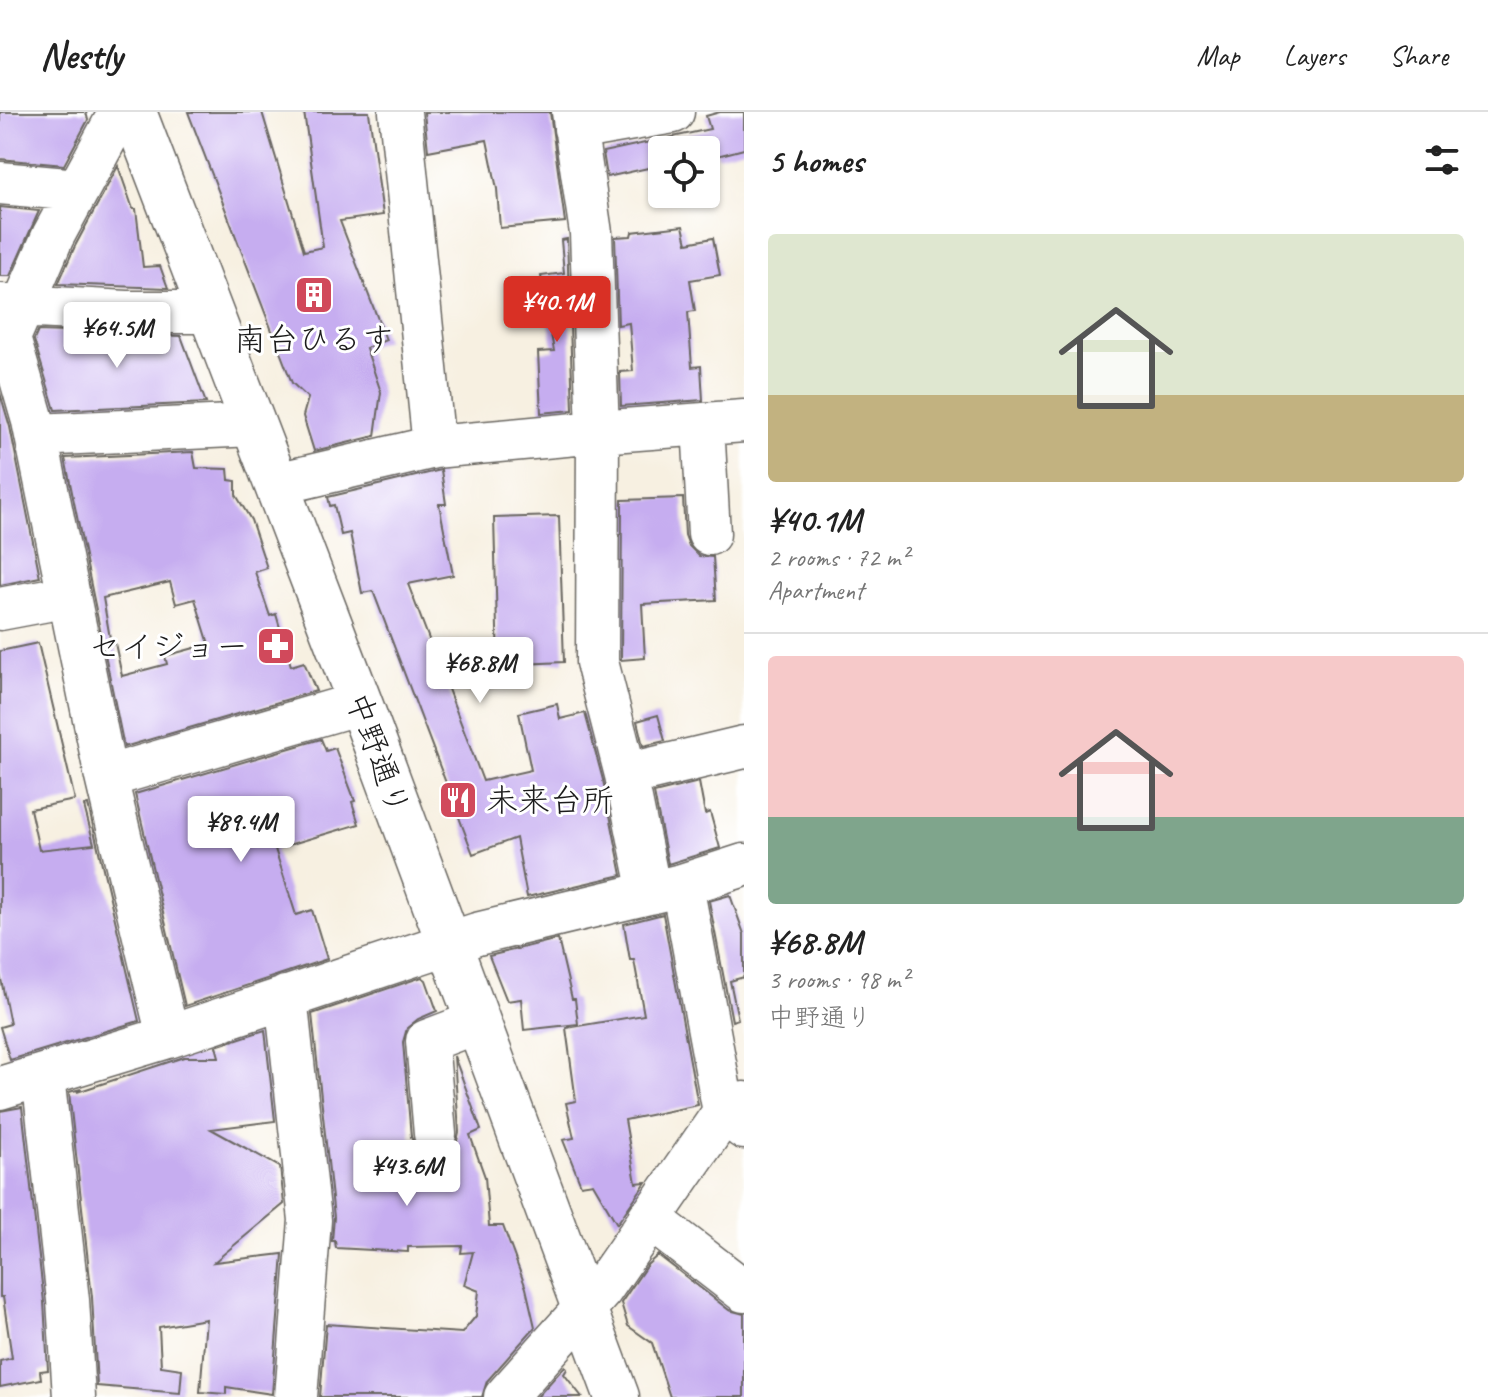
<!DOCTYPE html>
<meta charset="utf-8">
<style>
:root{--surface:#fff;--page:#f2f2f2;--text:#222;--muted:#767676;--line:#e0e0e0;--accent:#d93025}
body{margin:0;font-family:Caveat,"Klee One",sans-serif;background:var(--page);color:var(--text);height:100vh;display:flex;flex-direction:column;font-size:30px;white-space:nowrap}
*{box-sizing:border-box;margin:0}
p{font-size:26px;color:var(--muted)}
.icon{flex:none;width:44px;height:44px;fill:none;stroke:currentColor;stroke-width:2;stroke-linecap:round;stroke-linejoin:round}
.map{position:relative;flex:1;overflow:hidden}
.panel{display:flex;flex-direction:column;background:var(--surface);width:744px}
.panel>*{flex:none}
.tools{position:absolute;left:648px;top:24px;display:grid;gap:16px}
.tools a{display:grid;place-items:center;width:72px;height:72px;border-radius:8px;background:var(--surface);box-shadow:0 2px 6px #0004;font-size:40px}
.price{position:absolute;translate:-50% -68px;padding:0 18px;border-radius:8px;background:#fff;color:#222;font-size:26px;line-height:52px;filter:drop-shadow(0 2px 4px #0008)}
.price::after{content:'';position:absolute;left:50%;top:48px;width:24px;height:18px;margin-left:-12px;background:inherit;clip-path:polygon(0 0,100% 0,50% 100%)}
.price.current{background:var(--accent);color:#fff}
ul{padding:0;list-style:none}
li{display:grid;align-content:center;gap:16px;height:424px;padding:0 24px}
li+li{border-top:2px solid var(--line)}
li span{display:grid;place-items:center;height:248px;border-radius:8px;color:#555}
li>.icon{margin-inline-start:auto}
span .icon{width:144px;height:144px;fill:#fffc;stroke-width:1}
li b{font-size:34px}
h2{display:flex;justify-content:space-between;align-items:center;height:96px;padding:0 24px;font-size:34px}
header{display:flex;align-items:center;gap:48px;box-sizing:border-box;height:112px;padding:0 40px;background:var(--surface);border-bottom:2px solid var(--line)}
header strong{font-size:38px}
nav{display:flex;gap:44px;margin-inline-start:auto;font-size:28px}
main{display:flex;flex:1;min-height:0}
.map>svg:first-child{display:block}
</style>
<header>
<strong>Nestly</strong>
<nav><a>Map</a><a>Layers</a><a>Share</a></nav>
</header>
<main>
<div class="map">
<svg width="744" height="1285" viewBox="0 0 744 1285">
<rect width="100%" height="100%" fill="#fff"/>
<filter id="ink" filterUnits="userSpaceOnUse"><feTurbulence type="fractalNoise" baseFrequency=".0125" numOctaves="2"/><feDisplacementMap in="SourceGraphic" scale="16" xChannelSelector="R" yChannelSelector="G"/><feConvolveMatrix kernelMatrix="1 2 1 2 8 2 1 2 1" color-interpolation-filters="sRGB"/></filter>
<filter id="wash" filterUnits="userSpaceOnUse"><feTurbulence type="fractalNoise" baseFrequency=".006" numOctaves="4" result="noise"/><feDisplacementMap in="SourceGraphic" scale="32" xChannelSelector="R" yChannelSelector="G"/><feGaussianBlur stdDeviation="1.8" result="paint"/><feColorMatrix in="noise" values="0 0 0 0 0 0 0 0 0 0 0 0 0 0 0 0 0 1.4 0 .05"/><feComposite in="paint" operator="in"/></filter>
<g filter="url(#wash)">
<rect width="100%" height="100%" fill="#f7f0e1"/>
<g id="blocks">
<path fill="#c6adf0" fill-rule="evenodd" d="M0,0H86L88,8L64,53L0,47Z
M188,0H262L304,139L323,135L304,0H369L383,103L340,109L386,228L366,236L381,280L375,324L314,339L303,304L308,286L292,271Z
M424,0H550L565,110L500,116L497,77L487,28L428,39Z
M720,0H744V37L717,44L716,38H662V33V53L607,65L603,40L710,17L706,4Z
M118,54L133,97H136L143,155L160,154L168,176L58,172L75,134Z
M0,95L39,99L10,164H0Z
M683,114L687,131L713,126L720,163L690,168L695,199L688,200L692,255L701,254L703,288L621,294L620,260L633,259L629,211L618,213L615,125L631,124L632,120Z
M567,127L573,298L541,301L538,240L554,239L541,164L564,161L561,128Z
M38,219L181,224L206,291L55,298L34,228Z
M0,281L10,315L40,465L0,473Z
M193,340L196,356L228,357L229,368L236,369V383L251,408L267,456L255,460L270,504L276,502L291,554L304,550L316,579L124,635L65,346ZM170,470L176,492L195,487L209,532L165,544L167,552L122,564L115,531L111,532L103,486Z
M441,358L446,392H439L453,463L408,472L483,669L531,658L519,601L557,592L560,607L585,601L603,668L622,763L527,785L516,726L473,742L373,479L362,481L350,421L341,423L334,393L330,394L328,385Z
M683,386L685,423L689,434L699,444L713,445L716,488L642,492L645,546L621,548L622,388Z
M559,404L564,550L498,553L494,406Z
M38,531L75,688L30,697L39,738L94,732L84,694L88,693L139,909L10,948L0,915L10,912L0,862V539Z
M658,603L665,629L643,634L637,609Z
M321,627L326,639L335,636L355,689L352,690L359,712L275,737L296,803L312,798L327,847L185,894L135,682Z
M699,670L705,702L710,700L720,736L668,752L654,681Z
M730,783L744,822V865L730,869L738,907L732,909L709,789Z
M663,802L698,993L625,1008L636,1071L646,1070L617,1112L593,1071L581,1073L563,1028L574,1026L566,991L576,989L566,916L644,903L634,848H630L624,812Z
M558,827L572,887H575L578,912L524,918L521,887L507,889L489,844Z
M422,865L426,868L437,899L418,907L407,916L403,930L411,1025L416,1036L426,1044L436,1046L448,1042L456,1033L459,1020L454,944L481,1018L470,1023L485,1065L489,1114H503L526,1176L535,1215L487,1269L482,1285H320L326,1212L462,1221L476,1204L479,1179L464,1173L473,1140L461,1141L462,1134L408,1135V1140L336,1136L335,1129H332L334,1105L312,902Z
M265,918L275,1009L211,1017L280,1055L284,1092L214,1150L283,1142L272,1282L226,1275V1282L200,1280L206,1207L159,1215L161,1254L182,1257L180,1281L97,1274L92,1185L69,980L81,977L77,980L184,945H219L216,934Z
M22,995L44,1190L48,1258L40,1259L41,1267L0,1275V1249L12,1246L3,1185H0V999Z
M658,1143L729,1198L744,1202V1285H670L652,1231L628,1214L621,1191L647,1153Z
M565,1254L567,1257L564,1262L582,1285H537Z"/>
</g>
</g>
<g filter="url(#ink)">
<use href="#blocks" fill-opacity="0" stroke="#696661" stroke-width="2"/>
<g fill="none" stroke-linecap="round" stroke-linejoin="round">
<defs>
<path id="minor" d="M400,0L434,335
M575,17L673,0
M0,71L78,78
M0,193L127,200H211
M9,226L33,309L106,665L168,925
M0,240L9,226L53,124L120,0
M703,312L709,422
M36,323L254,313
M277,372L434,335L598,320L591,121L573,0
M0,497L69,484
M626,663L744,635
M106,665L360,591
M682,773L724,1000L744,1016
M650,781L626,663L597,550L598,320L744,309
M286,885L310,1108L296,1285
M43,964L68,1188L74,1285
M0,976L168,925L477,822L682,773L744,753
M435,1022L427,929L477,910
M649,1106L744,1179
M505,1285L601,1178L724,1000L744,991"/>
<path id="major" d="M134,0L360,591L617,1285"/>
</defs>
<use href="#minor" stroke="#696661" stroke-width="45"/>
<use href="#major" stroke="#696661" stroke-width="47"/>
<use href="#minor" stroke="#fff" stroke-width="42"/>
<use href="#major" stroke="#fff" stroke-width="44"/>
</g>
</g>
<defs>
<symbol id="building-square" viewBox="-11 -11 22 22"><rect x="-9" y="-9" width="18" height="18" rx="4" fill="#d1495b" stroke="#fff"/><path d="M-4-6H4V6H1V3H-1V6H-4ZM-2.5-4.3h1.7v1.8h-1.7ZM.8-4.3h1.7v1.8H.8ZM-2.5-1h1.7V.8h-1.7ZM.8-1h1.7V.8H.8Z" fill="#fff"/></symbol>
<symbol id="pharmacy-square" viewBox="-11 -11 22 22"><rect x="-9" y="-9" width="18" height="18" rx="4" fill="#d1495b" stroke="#fff"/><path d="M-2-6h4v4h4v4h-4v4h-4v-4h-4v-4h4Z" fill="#fff"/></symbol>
<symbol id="restaurant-square" viewBox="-11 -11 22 22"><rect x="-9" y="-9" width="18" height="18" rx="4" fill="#d1495b" stroke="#fff"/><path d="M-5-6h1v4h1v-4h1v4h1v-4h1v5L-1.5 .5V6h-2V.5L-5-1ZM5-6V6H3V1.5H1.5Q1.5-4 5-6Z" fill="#fff"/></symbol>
</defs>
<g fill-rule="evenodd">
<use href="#building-square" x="292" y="161" width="44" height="44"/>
<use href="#pharmacy-square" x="254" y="512" width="44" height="44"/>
<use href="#restaurant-square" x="436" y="666" width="44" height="44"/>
</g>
<g text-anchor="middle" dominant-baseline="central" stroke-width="6" stroke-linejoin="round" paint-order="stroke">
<g font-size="32" fill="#1c1c1c" stroke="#fff">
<text x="314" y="227">南台ひるす</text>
<text x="248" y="534" text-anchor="end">セイジョー</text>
<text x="486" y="688" text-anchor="start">未来台所</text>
</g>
<g font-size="32" fill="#1c1c1c" stroke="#fff">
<text transform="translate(378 642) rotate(70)">中野通り</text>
</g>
</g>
</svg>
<div class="tools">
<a><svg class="icon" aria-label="locate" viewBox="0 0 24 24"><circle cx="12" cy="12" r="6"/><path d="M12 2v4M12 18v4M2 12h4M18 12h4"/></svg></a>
</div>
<b class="price current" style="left:557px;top:232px">¥40.1M</b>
<b class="price" style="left:117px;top:258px">¥64.5M</b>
<b class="price" style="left:480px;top:593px">¥68.8M</b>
<b class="price" style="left:241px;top:752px">¥89.4M</b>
<b class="price" style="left:407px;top:1096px">¥43.6M</b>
</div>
<section class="panel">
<h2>5 homes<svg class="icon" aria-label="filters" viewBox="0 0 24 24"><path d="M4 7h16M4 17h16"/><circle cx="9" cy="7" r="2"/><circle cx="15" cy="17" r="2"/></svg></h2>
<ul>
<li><span style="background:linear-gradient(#dfe7d0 65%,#c2b280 0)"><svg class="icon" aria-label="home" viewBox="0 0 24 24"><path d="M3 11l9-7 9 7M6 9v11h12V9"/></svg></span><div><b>¥40.1M</b><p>2 rooms · 72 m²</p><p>Apartment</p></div></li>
<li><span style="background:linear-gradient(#f6c9c9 65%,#7fa58c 0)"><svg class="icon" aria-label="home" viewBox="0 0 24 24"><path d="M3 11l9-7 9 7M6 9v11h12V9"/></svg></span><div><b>¥68.8M</b><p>3 rooms · 98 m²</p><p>中野通り</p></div></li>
</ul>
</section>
</main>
